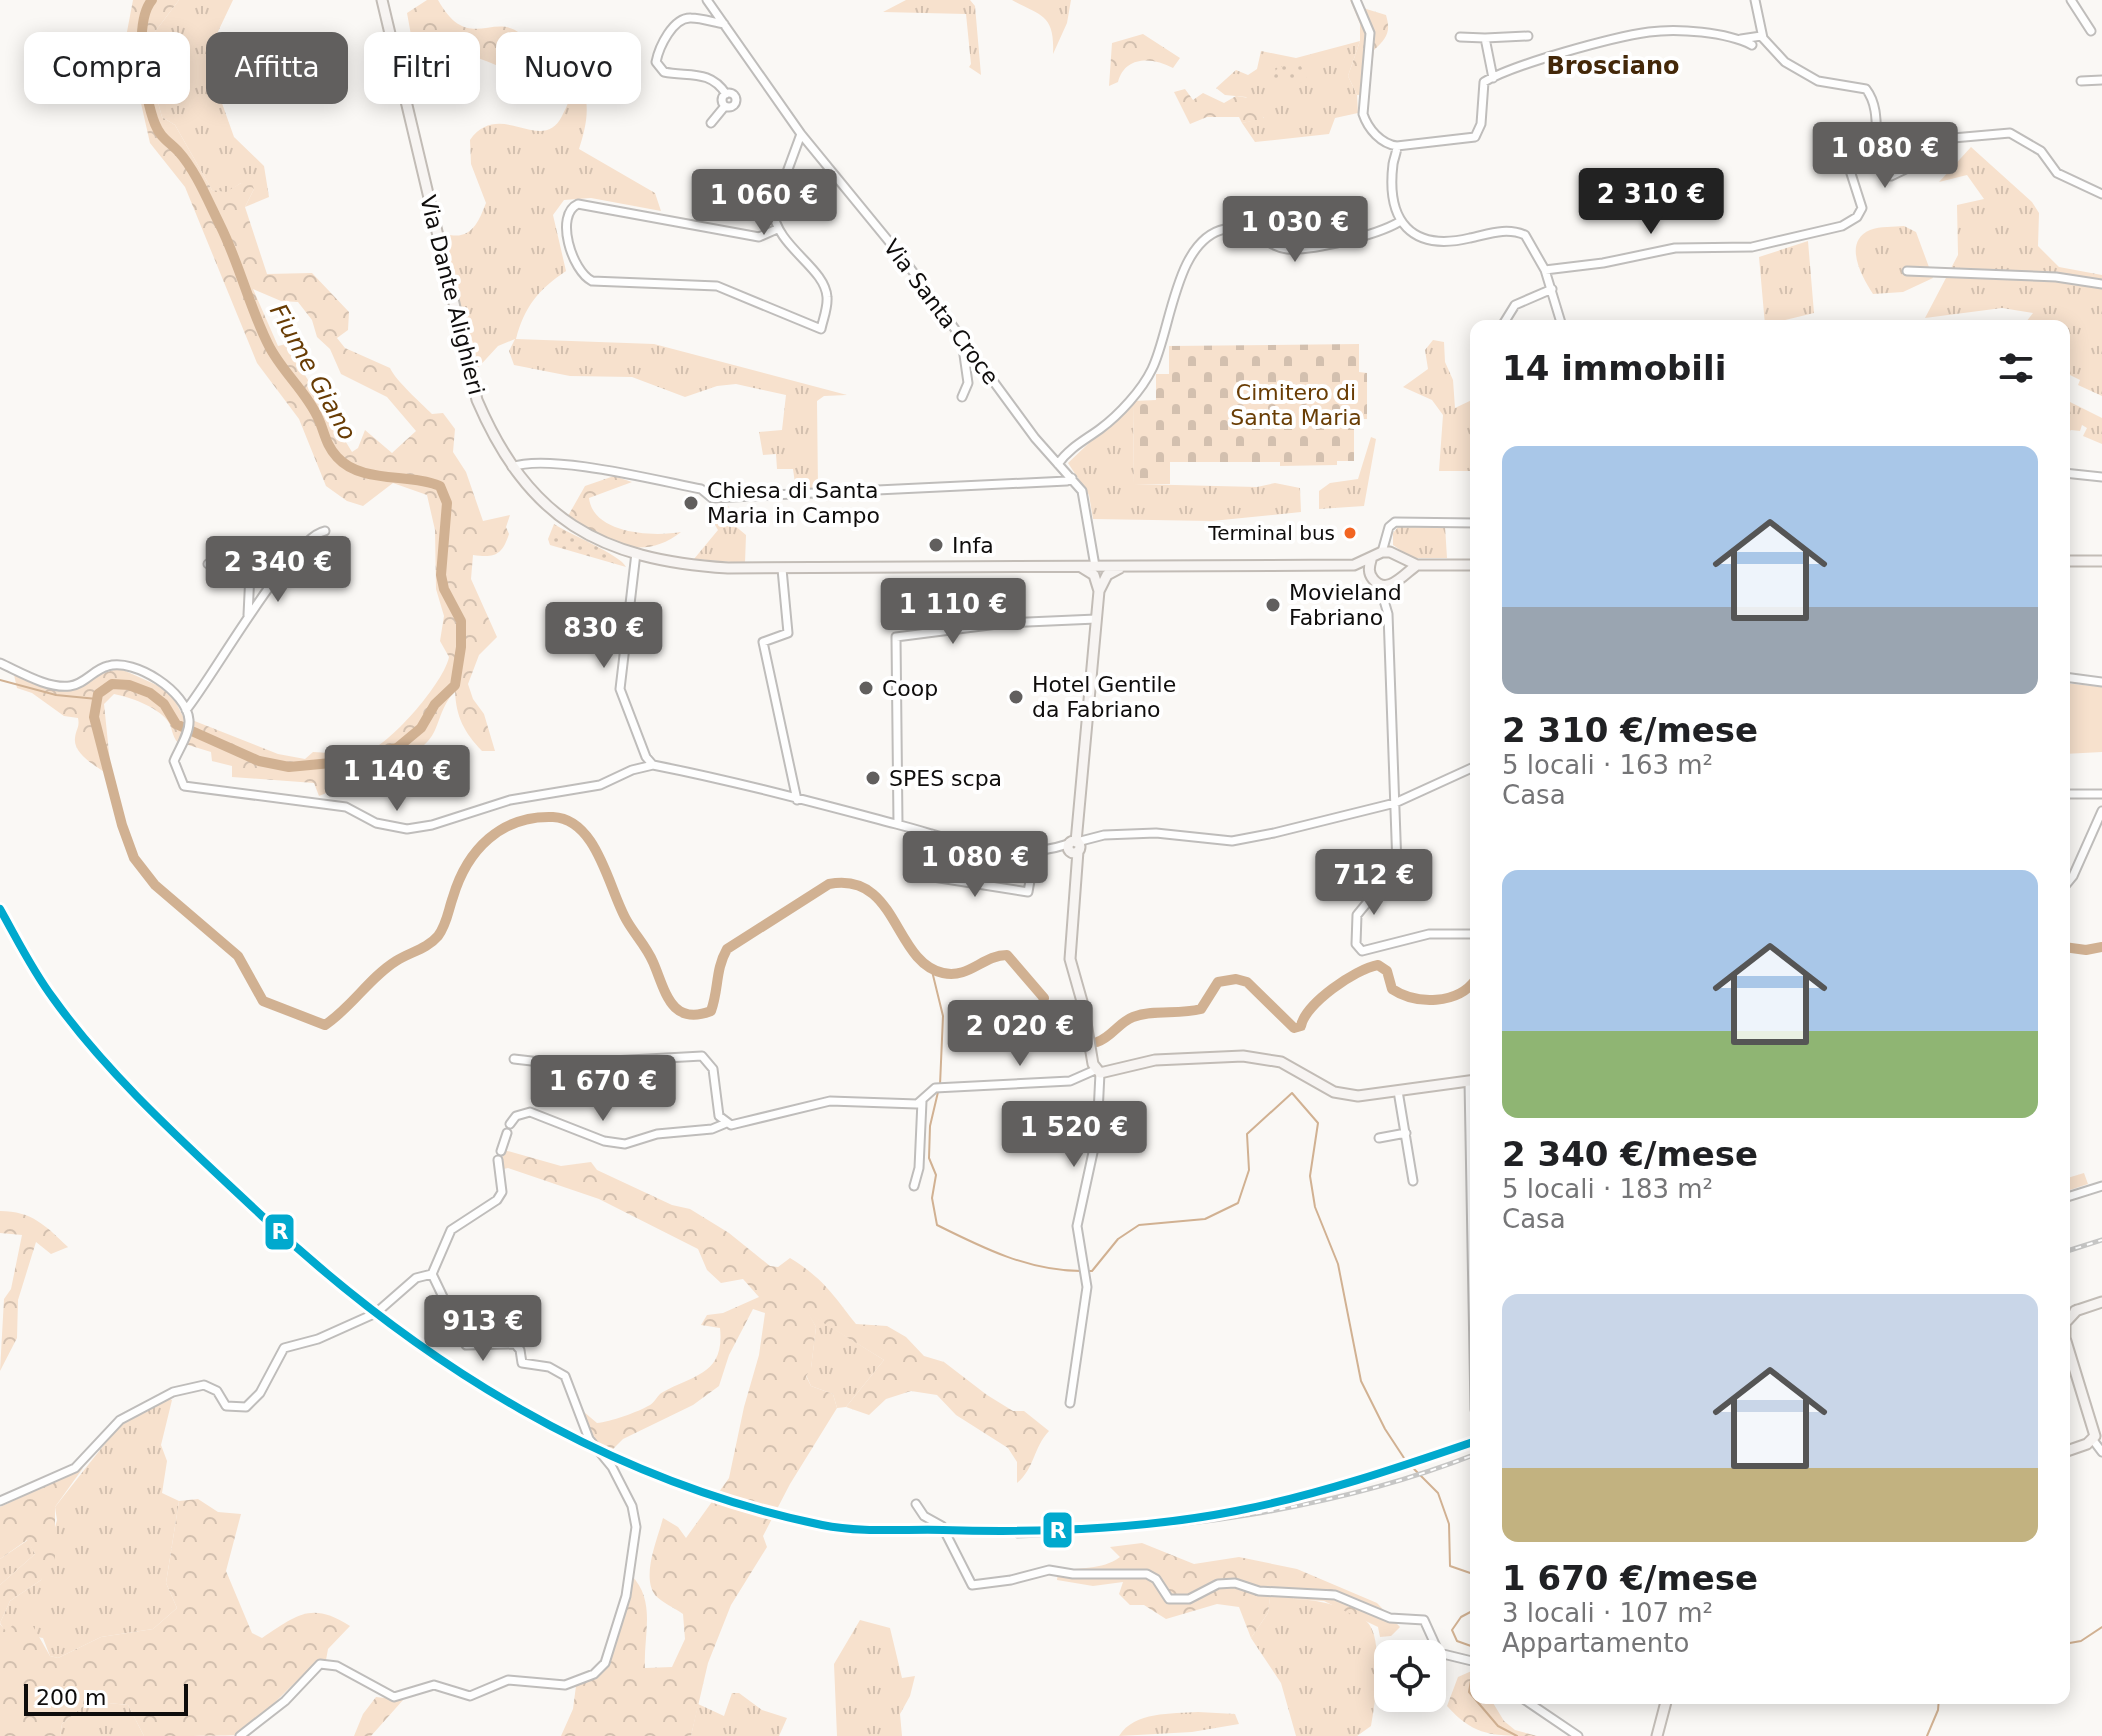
<!DOCTYPE html>
<html lang="it">
<meta charset="utf-8">
<style>
:root{--surface:#fff;--page:#f2f2f2;--text:#202124;--muted:#757577;--accent:#615f5e}
body{margin:0;font-family:"DejaVu Sans",sans-serif;background:var(--page);color:var(--text);height:100vh;display:flex;flex-direction:column;font-size:30px;white-space:nowrap}
*{box-sizing:border-box;margin:0}
p{font-size:26px;color:var(--muted)}
.icon{flex:none;width:44px;height:44px;fill:none;stroke:currentColor;stroke-width:2;stroke-linecap:round;stroke-linejoin:round}
.map{position:relative;flex:1;overflow:hidden}
.side{position:absolute;left:1470px;top:320px;width:600px;height:1384px;display:flex;flex-direction:column;background:var(--surface);border-radius:16px;box-shadow:0 4px 20px #0003}
.side>*{flex:none}
.hud{position:absolute;left:24px;top:32px;width:760px;height:72px;display:flex;gap:16px}
.fabs{position:absolute;left:1374px;top:1640px;display:grid;gap:16px}
.fabs a{display:grid;place-items:center;width:72px;height:72px;border-radius:16px;background:var(--surface);box-shadow:0 4px 20px #0003;font-size:40px}
.scale{position:absolute;left:24px;bottom:20px;width:164px;box-sizing:border-box;padding-left:8px;border:4px solid #0f0d0c;border-top:0;font-size:22px;line-height:28px;white-space:nowrap;color:#0f0d0c;-webkit-text-stroke:6px #fff;paint-order:stroke}
.price{position:absolute;translate:-50% -68px;padding:0 18px;border-radius:8px;background:var(--accent);color:#fff;font-size:26px;line-height:52px;filter:drop-shadow(0 2px 4px #0008)}
.price::after{content:'';position:absolute;left:50%;top:48px;width:24px;height:18px;margin-left:-12px;background:inherit;clip-path:polygon(0 0,100% 0,50% 100%)}
.price.current{background:#222;color:#fff}
ul{padding:0;list-style:none}
li{display:grid;align-content:center;gap:16px;height:424px;padding:0 32px}
li span{display:grid;place-items:center;height:248px;border-radius:16px;color:#555}
li>.icon{margin-inline-start:auto}
span .icon{width:144px;height:144px;fill:#fffc;stroke-width:1}
li b{font-size:34px}
h2{display:flex;justify-content:space-between;align-items:center;height:96px;padding:0 32px;font-size:34px}
.pill{padding:0 28px;border-radius:16px;background:var(--surface);box-shadow:0 4px 20px #0003;font-size:28px;line-height:72px}
.pill.current{background:var(--accent);color:#fff}
.map>svg:first-child{display:block}
</style>
<div class="map">
<svg width="2102" height="1736" viewBox="0 0 2102 1736">
<defs>
<pattern id="grass-tufts" width="24" height="20" patternUnits="userSpaceOnUse" patternTransform="scale(2)"><rect width="24" height="20" fill="#f7e1cd"/><path d="M3 7l-1-3M5 7V3M7 7l1-3M15 17l-1-3M17 17v-4M19 17l1-3" fill="none" stroke="#d3c0af"/></pattern>
<pattern id="forest-crowns" width="20" height="18" patternUnits="userSpaceOnUse" patternTransform="scale(2)"><rect width="20" height="18" fill="#f7e1cd"/><path d="M2 6a3 3 0 1 1 6 0M12 15a3 3 0 1 1 6 0" fill="none" stroke="#d3c0af"/></pattern>
<pattern id="cemetery-stones" width="16" height="16" patternUnits="userSpaceOnUse" patternTransform="scale(2)"><rect width="16" height="16" fill="#f7e1cd"/><path d="M2 7V4a2 2 0 0 1 4 0v3zM10 15v-3a2 2 0 0 1 4 0v3z" fill="#d3c0af"/></pattern>
<pattern id="garden-dots" width="8" height="8" patternUnits="userSpaceOnUse" patternTransform="scale(2)"><rect width="8" height="8" fill="#f7e1cd"/><path d="M2 2h.1M6 6h.1" fill="none" stroke="#d3c0af" stroke-width="1.8" stroke-linecap="round"/></pattern>
</defs>
<rect width="100%" height="100%" fill="#faf8f5"/>
<path fill="url(#grass-tufts)" d="M179,0H233L214,40L213,78L234,137L264,166L269,197L245,207L254,189L241,183L226,193L212,190L175,125L162,117L156,95L154,33Z
M906,0H970L975,6L981,75L969,67L971,64L966,14L883,12Z
M1012,0H1071L1067,23L1053,54C1055,14 1041,16 1012,0Z
M1360,41L1348,76L1357,95L1358,113L1335,118L1329,134L1255,142L1242,123L1264,118L1246,97L1225,95L1216,88L1236,70L1248,75L1257,69L1261,51L1296,58Z
M568,74L580,79C591,104 587,124 579,149L655,193L661,211L591,198L564,200L553,215L566,271C539,289 524,307 516,339L654,344L847,395L824,396L817,401L818,490H796L793,469H777L776,454L763,455L759,432L782,430L786,395L736,384L717,386L685,397L632,377L570,376L514,365L509,351L515,339L498,346L475,371L443,247L450,235C472,239 479,221 486,203L471,164L470,140C500,98 542,156 562,116C572,96 571,97 568,74Z
M1971,147L2032,202L2039,213L2038,246L2059,267L2102,275V396L2078,385L2080,380L2068,374L2064,381V326H1996L2026,322L2033,313L2002,308L1925,318L1958,255L1957,205L1984,199L1967,175L1939,182Z
M1904,226L1916,232L1933,278L1903,292L1873,294C1862,277 1842,242 1870,230C1880,226 1894,227 1904,226Z
M1808,241L1814,313L1765,325L1759,257Z
M1433,340L1444,342L1445,362L1453,380L1455,408L1476,398V471H1439L1443,415L1432,400L1403,387L1428,369L1425,350Z
M2064,399L2102,418V444L2083,436L2087,428L2082,425L2080,431L2071,430L2064,436Z
M1133,401L1134,484L1257,487L1275,483L1300,488L1301,512L1212,521L1093,519L1089,495L1068,463Z
M1371,437L1376,439L1364,506L1319,509V491L1330,483L1358,479Z
M722,501L735,512L734,525L746,535L745,563L694,559L718,530L709,515Z
M1399,526H1445L1447,558H1412L1393,545V533Z
M2084,1173L2088,1184L2064,1192V1179Z
M807,1312L884,1360L846,1407L837,1408L833,1394L811,1386L806,1375L811,1368L816,1327Z
M168,1398L172,1400L161,1445L167,1461L162,1493L179,1501L166,1583L177,1608L153,1629L101,1637L58,1658L50,1656L43,1638L5,1631L0,1623L10,1601L41,1580L57,1520L55,1507L122,1422Z
M28,1540L35,1554L0,1585V1559Z
M1271,1589H1288L1294,1599C1318,1600 1346,1605 1366,1621C1385,1636 1375,1705 1371,1726L1357,1736H1296L1281,1683L1251,1638L1268,1613Z
M860,1620L890,1628L902,1678L915,1676L910,1696L900,1714L902,1736H837L834,1664Z
M732,1693H739L762,1710L787,1718L779,1736H691L698,1704L724,1716Z
M89,1701L128,1705L144,1736H60L62,1724Z
M1198,1712L1235,1714L1239,1724L1192,1732L1119,1736C1135,1711 1171,1714 1198,1712Z"/>
<path fill="url(#forest-crowns)" fill-rule="evenodd" d="M133,0H179L154,33L156,95L162,117L175,125L212,190L226,192L241,183L252,184L254,189L245,207L267,274L312,273L349,312L348,330L337,338L345,348L390,368C396,381 421,403 432,414L443,413L455,429L453,452L466,472L483,521L510,515L506,527L509,534C502,556 494,558 473,555L471,579L497,637L479,655L468,684L473,699L484,714L495,751H482C464,732 456,717 455,691C438,710 440,728 428,741C414,758 356,781 334,780V790L319,796L314,783L232,777V766L212,761L211,752L185,744L192,720L278,754L305,759L313,752C331,752 351,759 369,751C393,741 444,682 449,657L440,641L444,616L436,589L435,530L427,495L393,483L363,506L347,501L326,486L299,419L257,363L185,187L150,143L126,37ZM253,289L281,301L298,302L312,320L317,337L330,349L341,374L387,397L416,431L392,453L365,430L358,448L352,452L286,344L278,346Z
M427,0H438C468,54 493,11 521,34C526,39 530,51 534,57L524,78C490,61 451,45 413,46L407,13Z
M1350,0H1361L1363,8L1386,15C1391,32 1387,38 1374,50L1369,94L1357,95L1348,76L1360,41V24Z
M1143,34L1180,58L1173,68C1153,57 1125,55 1118,82L1109,86L1112,43Z
M1185,89L1193,100L1203,93L1224,103L1236,96L1256,99L1264,119L1242,123L1239,117H1207L1190,124L1174,92Z
M614,476L632,482L589,498C593,534 653,537 681,532C644,562 602,544 568,516L585,486Z
M121,669L170,691L187,724L178,743C171,735 173,727 167,720C157,707 130,697 114,694L104,704L111,772L106,773C95,766 73,753 75,738C76,729 80,727 78,718L64,716L32,693L17,688L14,675C37,684 63,696 86,683C99,676 106,670 121,669Z
M504,1150L561,1166L591,1162L597,1170L672,1205L690,1209L729,1233L770,1266L778,1267L790,1258C824,1279 833,1295 856,1324L887,1326L906,1337L924,1356L944,1362L987,1395L1013,1411H1024L1049,1431C1033,1448 1035,1468 1017,1483V1462L1008,1448L956,1415L937,1395L911,1391L886,1399L869,1415L846,1407L884,1360L809,1314L816,1327L811,1369L806,1376L811,1386L833,1394L837,1408L790,1484L763,1536L767,1547L731,1605L708,1663L691,1736H561L573,1709L576,1686L597,1675L605,1665L631,1575C657,1601 643,1636 645,1668L672,1667L685,1639L683,1614C675,1608 661,1602 655,1595C641,1576 658,1538 663,1518L678,1527L686,1538L729,1478L744,1407L759,1355L765,1313L753,1309L729,1355L719,1386L693,1405L623,1439L606,1456L592,1441L578,1407L597,1423C610,1422 638,1412 650,1405C656,1401 657,1395 663,1392C694,1375 725,1374 720,1328L701,1325L707,1315L723,1313L759,1297L743,1279L721,1283L707,1270L698,1249L599,1199L508,1168L499,1170Z
M0,1211C32,1211 46,1226 68,1247L51,1254L36,1242L18,1300L17,1338L0,1371L4,1299L11,1289L22,1235L0,1233Z
M83,1468L55,1507V1559L41,1580L10,1601L0,1623V1585L35,1554L27,1540L0,1559V1507Z
M198,1499L218,1512L241,1514L226,1571L252,1633L262,1638C297,1615 311,1601 350,1626L328,1649L326,1660C308,1663 261,1722 237,1735C227,1736 160,1736 144,1736L128,1705L89,1701L62,1724L60,1736H0V1624L6,1631L26,1614L50,1656L58,1658L101,1637L153,1629L177,1608L166,1583L179,1501Z
M1142,1543L1194,1564L1239,1557L1297,1569L1377,1603L1400,1627L1391,1636L1380,1637L1378,1627L1324,1601L1294,1599L1288,1589L1271,1590L1268,1613L1251,1638L1239,1607L1217,1604L1166,1619L1144,1605H1130L1119,1594L1123,1582L1093,1586L1057,1580L1058,1572C1080,1566 1101,1571 1120,1557L1110,1547Z
M1476,1669V1698H1490L1504,1721L1515,1730L1537,1736C1491,1736 1474,1736 1447,1706L1458,1677Z
M376,1697L403,1700L371,1736H354L363,1714Z"/>
<path fill="url(#cemetery-stones)" d="M1359,344V372L1367,373V419H1354V461H1337V465L1280,466V462H1170V484H1134L1133,401L1156,400V374H1169V346Z"/>
<path fill="#f7e1cd" d="M2064,683L2102,687V752L2064,754Z"/>
<path fill="url(#garden-dots)" d="M1288,62L1300,64L1309,83L1273,79L1276,70Z
M554,524C569,534 621,555 626,567L550,545L548,539Z"/>
<g fill="none" stroke-linecap="round" stroke-linejoin="round">
<path stroke="#d1b192" stroke-width="2" d="M0,680L56,695L97,699
M931,967L943,1016L940,1085
M938,1092L930,1126L929,1158L936,1175L932,1198L937,1225C983,1248 1029,1271 1081,1271
M1087,1271H1092L1118,1239L1139,1225L1205,1219L1238,1203L1249,1170L1247,1134L1292,1093L1318,1123L1310,1176L1315,1207L1338,1264L1361,1381L1385,1429L1406,1461L1438,1493L1449,1524L1450,1566L1476,1575
M1476,1609L1461,1617L1452,1630L1457,1641L1471,1646L1476,1655
M2064,1644L2081,1641L2102,1627
M1474,1664L1469,1692L1498,1726L1517,1736
M1927,1736L1938,1710L1939,1698"/>
<path stroke="#d1b192" stroke-width="10" d="M152,0C133,22 144,97 155,124C160,137 168,141 178,151C196,171 208,201 220,225C239,263 249,306 268,344C281,371 307,392 319,420C325,434 326,445 337,457C361,484 409,473 440,486L447,503L441,575L444,589L461,621V647L455,685L435,704L421,728L397,748L331,763L289,767L259,761L176,724L164,704L150,693L129,685L112,684L98,694L94,717L122,825L134,858L155,885L238,956L263,1001L325,1025C352,1007 369,978 396,961C410,952 427,949 438,936C447,924 448,911 453,897C467,850 501,815 553,817C598,819 609,891 627,921C635,935 646,946 653,962C665,989 670,1027 711,1011C719,989 715,970 727,949L829,884C898,871 893,962 943,973C969,979 983,955 1007,955L1044,998C1035,1032 1066,1050 1097,1042C1111,1038 1119,1022 1133,1017C1154,1009 1178,1015 1201,1009L1218,982L1236,979L1247,982L1294,1028L1301,1026C1305,1004 1355,969 1378,965L1387,971L1392,989C1416,1005 1458,1005 1476,979
M2064,947L2086,950L2102,947"/>
<defs>
<path id="minor" d="M707,0L801,134L905,261L1035,438L1082,491L1095,566
M1356,0L1370,33L1363,114C1368,129 1381,144 1397,146L1475,137L1481,124L1484,82C1514,64 1613,37 1649,32C1678,28 1726,32 1752,45
M1755,0L1763,38
M2071,0L2091,31
M724,24C713,22 701,18 691,18C673,17 659,47 656,62L664,72C688,77 710,69 726,94
M1460,37L1485,38L1493,78
M1485,38L1528,36
M1741,39L1761,36L1785,62L1818,81L1866,89C1885,114 1869,149 1884,174L1891,176L1922,161
M2081,81L2102,80
M722 100a7 7 0 1 1 14 0a7 7 0 1 1-14 0Z
M711,123L725,106
M1879,140L1891,139L1896,143L2010,133L2041,151L2057,173L2102,194
M1397,146C1397,152 1394,158 1393,164C1386,221 1411,252 1470,238C1489,234 1506,227 1525,235L1545,270L1562,326
M1879,151L1893,149L1896,143
M1840,153L1877,147
M777,229L759,237L578,204C554,215 572,271 592,281L717,286L821,329C823,319 828,308 827,297C825,267 776,247 773,210L801,134
M1545,270L1603,263L1675,248L1752,247L1842,226L1857,217L1862,208L1846,158L1828,142
M1907,271L2056,277L2102,284
M1502,326L1515,305L1552,289
M962,341L968,383L962,397
M1058,464C1069,448 1085,440 1100,429C1119,415 1142,390 1152,369C1171,331 1175,239 1225,229C1256,224 1264,246 1287,249C1313,251 1377,235 1399,222
M512,467C548,453 659,481 701,489L712,498L1067,481L1072,478
M2064,473L2102,477
M1382,552L1389,527L1395,522L1476,523
M636,553L620,689L646,757L653,765C735,781 816,803 896,824C955,839 1008,864 1068,844
M208,564L235,566L250,573L248,615
M782,569L788,633L763,642L797,800
M283,573H298L314,555L304,547
M1379,584L1388,614L1397,866L1357,915L1356,944L1362,951L1429,934H1476
M0,663C20,672 48,689 70,686C85,684 94,669 108,666C135,658 187,692 189,720C190,733 179,749 174,761L184,786L346,807L376,823L407,829L432,825L510,800L600,785L632,770L653,765
M2064,677L2102,682
M186,710C213,677 291,537 325,531
M2064,794H2102
M898,824L896,637L1005,623L1096,619
M932,834L927,876L1028,892L1035,852
M1077,842L1104,835L1156,833L1232,841L1274,833L1395,803L1476,766
M2064,887L2073,876L2102,811
M514,1059L558,1064L702,1056L713,1069L719,1116L731,1125L830,1101L917,1104L935,1088L1070,1081L1095,1070
M1469,1081L1475,1410
M1398,1091L1413,1181
M510,1124L516,1116L530,1112L604,1141L625,1144L657,1134L712,1129L724,1124
M1379,1138L1406,1133
M501,1151L507,1133
M914,1186L919,1168L922,1101
M2064,1198L2102,1186
M1070,1403L1087,1287L1077,1226L1097,1134L1100,1073
M2093,1440L2102,1452
M0,1501L75,1468L120,1420L173,1392L204,1385L217,1391L226,1406L246,1407L260,1393L284,1348L318,1339L376,1313L416,1278L432,1274L451,1230L497,1200L502,1192L498,1160
M916,1504L924,1516L942,1526L972,1585L1011,1580L1049,1570L1073,1574H1147L1156,1579L1169,1599H1189L1218,1584L1235,1583L1259,1591L1335,1595L1390,1618L1424,1620L1439,1653L1476,1662
M1522,1698L1578,1736
M240,1736L285,1701L320,1664L337,1666L394,1697L434,1685L470,1696L508,1680L565,1685L594,1674L605,1663L626,1596L636,1527L632,1506L612,1467L589,1439L565,1376L549,1367L522,1363L520,1350L515,1344L466,1345L432,1274"/>
<path id="major" d="M382,0L477,400C528,519 599,560 728,568L1354,565L1382,552H1390L1417,565H1476
M1371,560C1369,567 1368,573 1373,579C1387,597 1405,573 1417,565
M2064,561H2102
M1081,567L1094,575L1099,591
M1068 847a6 6 0 1 1 12 0a6 6 0 1 1-12 0Z
M1076,842L1099,591L1107,575L1120,568
M1078,851L1070,959L1083,1005L1093,1064L1100,1073L1155,1060L1243,1056L1281,1062L1334,1092L1358,1096L1476,1080
M2075,1311L2102,1302
M2064,1452L2087,1444L2095,1436L2065,1338V1323L2077,1310
M1657,1736L1667,1698"/>
</defs>
<use href="#minor" stroke="#bfbdbb" stroke-width="11"/>
<use href="#major" stroke="#c2bcb6" stroke-width="13"/>
<use href="#minor" stroke="#fefefe" stroke-width="7"/>
<use href="#major" stroke="#f7f4f2" stroke-width="9"/>
<defs>
<path id="rail" d="M2064,1252L2102,1240
M1017,1536C1172,1531 1331,1511 1476,1454"/>
</defs>
<use href="#rail" stroke="#c6c6c5" stroke-width="5"/>
<use href="#rail" stroke="#fff" stroke-width="2" stroke-dasharray="6" stroke-linecap="butt"/>
<defs>
<path id="rail-1" d="M0,909C17,939 32,970 53,998C111,1079 190,1148 262,1216C420,1364 608,1481 822,1525C862,1533 903,1529 943,1530C1041,1533 1139,1530 1236,1511C1318,1495 1397,1468 1476,1441"/>
</defs>
<use href="#rail-1" stroke="#fff" stroke-width="14"/>
<use href="#rail-1" stroke="#00a9ce" stroke-width="8"/>
</g>
<g fill="#615f5e" stroke="#fff" stroke-width="3">
<circle cx="691" cy="503" r="8"/>
<circle cx="936" cy="545" r="8"/>
<circle cx="1273" cy="605" r="8"/>
<circle cx="866" cy="688" r="8"/>
<circle cx="1016" cy="697" r="8"/>
<circle cx="873" cy="778" r="8"/>
</g>
<circle fill="#f26522" stroke="#fff" stroke-width="3" cx="1350" cy="533" r="7"/>
<g text-anchor="middle" dominant-baseline="central" stroke-width="8" stroke-linejoin="round" paint-order="stroke">
<g font-size="20" fill="#0f0d0c" stroke="#fff" text-anchor="end">
<text x="1335" y="533">Terminal bus</text>
</g>
<g font-size="22" fill="#0f0d0c" stroke="#fff">
<text transform="translate(452 295) rotate(76)">Via Dante Alighieri</text>
<text transform="translate(941 312) rotate(53)">Via Santa Croce</text>
</g>
<g font-size="22" fill="#693d05" stroke="#fff">
<text x="1296" y="392">Cimitero di<tspan x="1296" dy="25">Santa Maria</tspan></text>
</g>
<g font-size="22" fill="#0f0d0c" stroke="#fff" text-anchor="start">
<text x="707" y="490">Chiesa di Santa<tspan x="707" dy="25">Maria in Campo</tspan></text>
<text x="952" y="545">Infa</text>
<text x="1289" y="592">Movieland<tspan x="1289" dy="25">Fabriano</tspan></text>
<text x="1032" y="684">Hotel Gentile<tspan x="1032" dy="25">da Fabriano</tspan></text>
<text x="882" y="688">Coop</text>
<text x="889" y="778">SPES scpa</text>
</g>
<g font-size="24" font-weight="bold" fill="#442809" stroke="#fff">
<text x="1613" y="66">Brosciano</text>
</g>
<g font-size="24" font-style="italic" fill="#683c04" stroke="#fff">
<text transform="translate(313 372) rotate(61)">Fiume Giano</text>
</g>
</g>
<g stroke="#fff" stroke-width="3">
<rect x="264" y="1213" width="31" height="38" rx="8" fill="#00a9ce"/>
<rect x="1042" y="1511" width="31" height="38" rx="8" fill="#00a9ce"/>
</g>
<g font-size="22" text-anchor="middle" font-weight="bold" fill="#fff">
<text x="280" y="1239">R</text>
<text x="1058" y="1538">R</text>
</g>
</svg>
<div class="fabs">
<a><svg class="icon" aria-label="locate" viewBox="0 0 24 24"><circle cx="12" cy="12" r="6"/><path d="M12 2v4M12 18v4M2 12h4M18 12h4"/></svg></a>
</div>
<div class="scale">200 m</div>
<b class="price" style="left:1885px;top:190px">1 080 €</b>
<b class="price current" style="left:1651px;top:236px">2 310 €</b>
<b class="price" style="left:764px;top:237px">1 060 €</b>
<b class="price" style="left:1295px;top:264px">1 030 €</b>
<b class="price" style="left:278px;top:604px">2 340 €</b>
<b class="price" style="left:953px;top:646px">1 110 €</b>
<b class="price" style="left:604px;top:670px">830 €</b>
<b class="price" style="left:397px;top:813px">1 140 €</b>
<b class="price" style="left:975px;top:899px">1 080 €</b>
<b class="price" style="left:1374px;top:917px">712 €</b>
<b class="price" style="left:1020px;top:1068px">2 020 €</b>
<b class="price" style="left:603px;top:1123px">1 670 €</b>
<b class="price" style="left:1074px;top:1169px">1 520 €</b>
<b class="price" style="left:483px;top:1363px">913 €</b>
<div class="hud">
<a class="pill">Compra</a>
<a class="pill current">Affitta</a>
<a class="pill">Filtri</a>
<a class="pill">Nuovo</a>
</div>
<section class="side">
<h2>14 immobili<svg class="icon" aria-label="filters" viewBox="0 0 24 24"><path d="M4 7h16M4 17h16"/><circle cx="9" cy="7" r="2"/><circle cx="15" cy="17" r="2"/></svg></h2>
<ul>
<li><span style="background:linear-gradient(#a9c7e8 65%,#9aa5b1 0)"><svg class="icon" aria-label="home" viewBox="0 0 24 24"><path d="M3 11l9-7 9 7M6 9v11h12V9"/></svg></span><div><b>2 310 €/mese</b><p>5 locali · 163 m²</p><p>Casa</p></div></li>
<li><span style="background:linear-gradient(#a9c7e8 65%,#8fb573 0)"><svg class="icon" aria-label="home" viewBox="0 0 24 24"><path d="M3 11l9-7 9 7M6 9v11h12V9"/></svg></span><div><b>2 340 €/mese</b><p>5 locali · 183 m²</p><p>Casa</p></div></li>
<li><span style="background:linear-gradient(#c9d6e8 70%,#c2b280 0)"><svg class="icon" aria-label="home" viewBox="0 0 24 24"><path d="M3 11l9-7 9 7M6 9v11h12V9"/></svg></span><div><b>1 670 €/mese</b><p>3 locali · 107 m²</p><p>Appartamento</p></div></li>
</ul>
</section>
</div>
